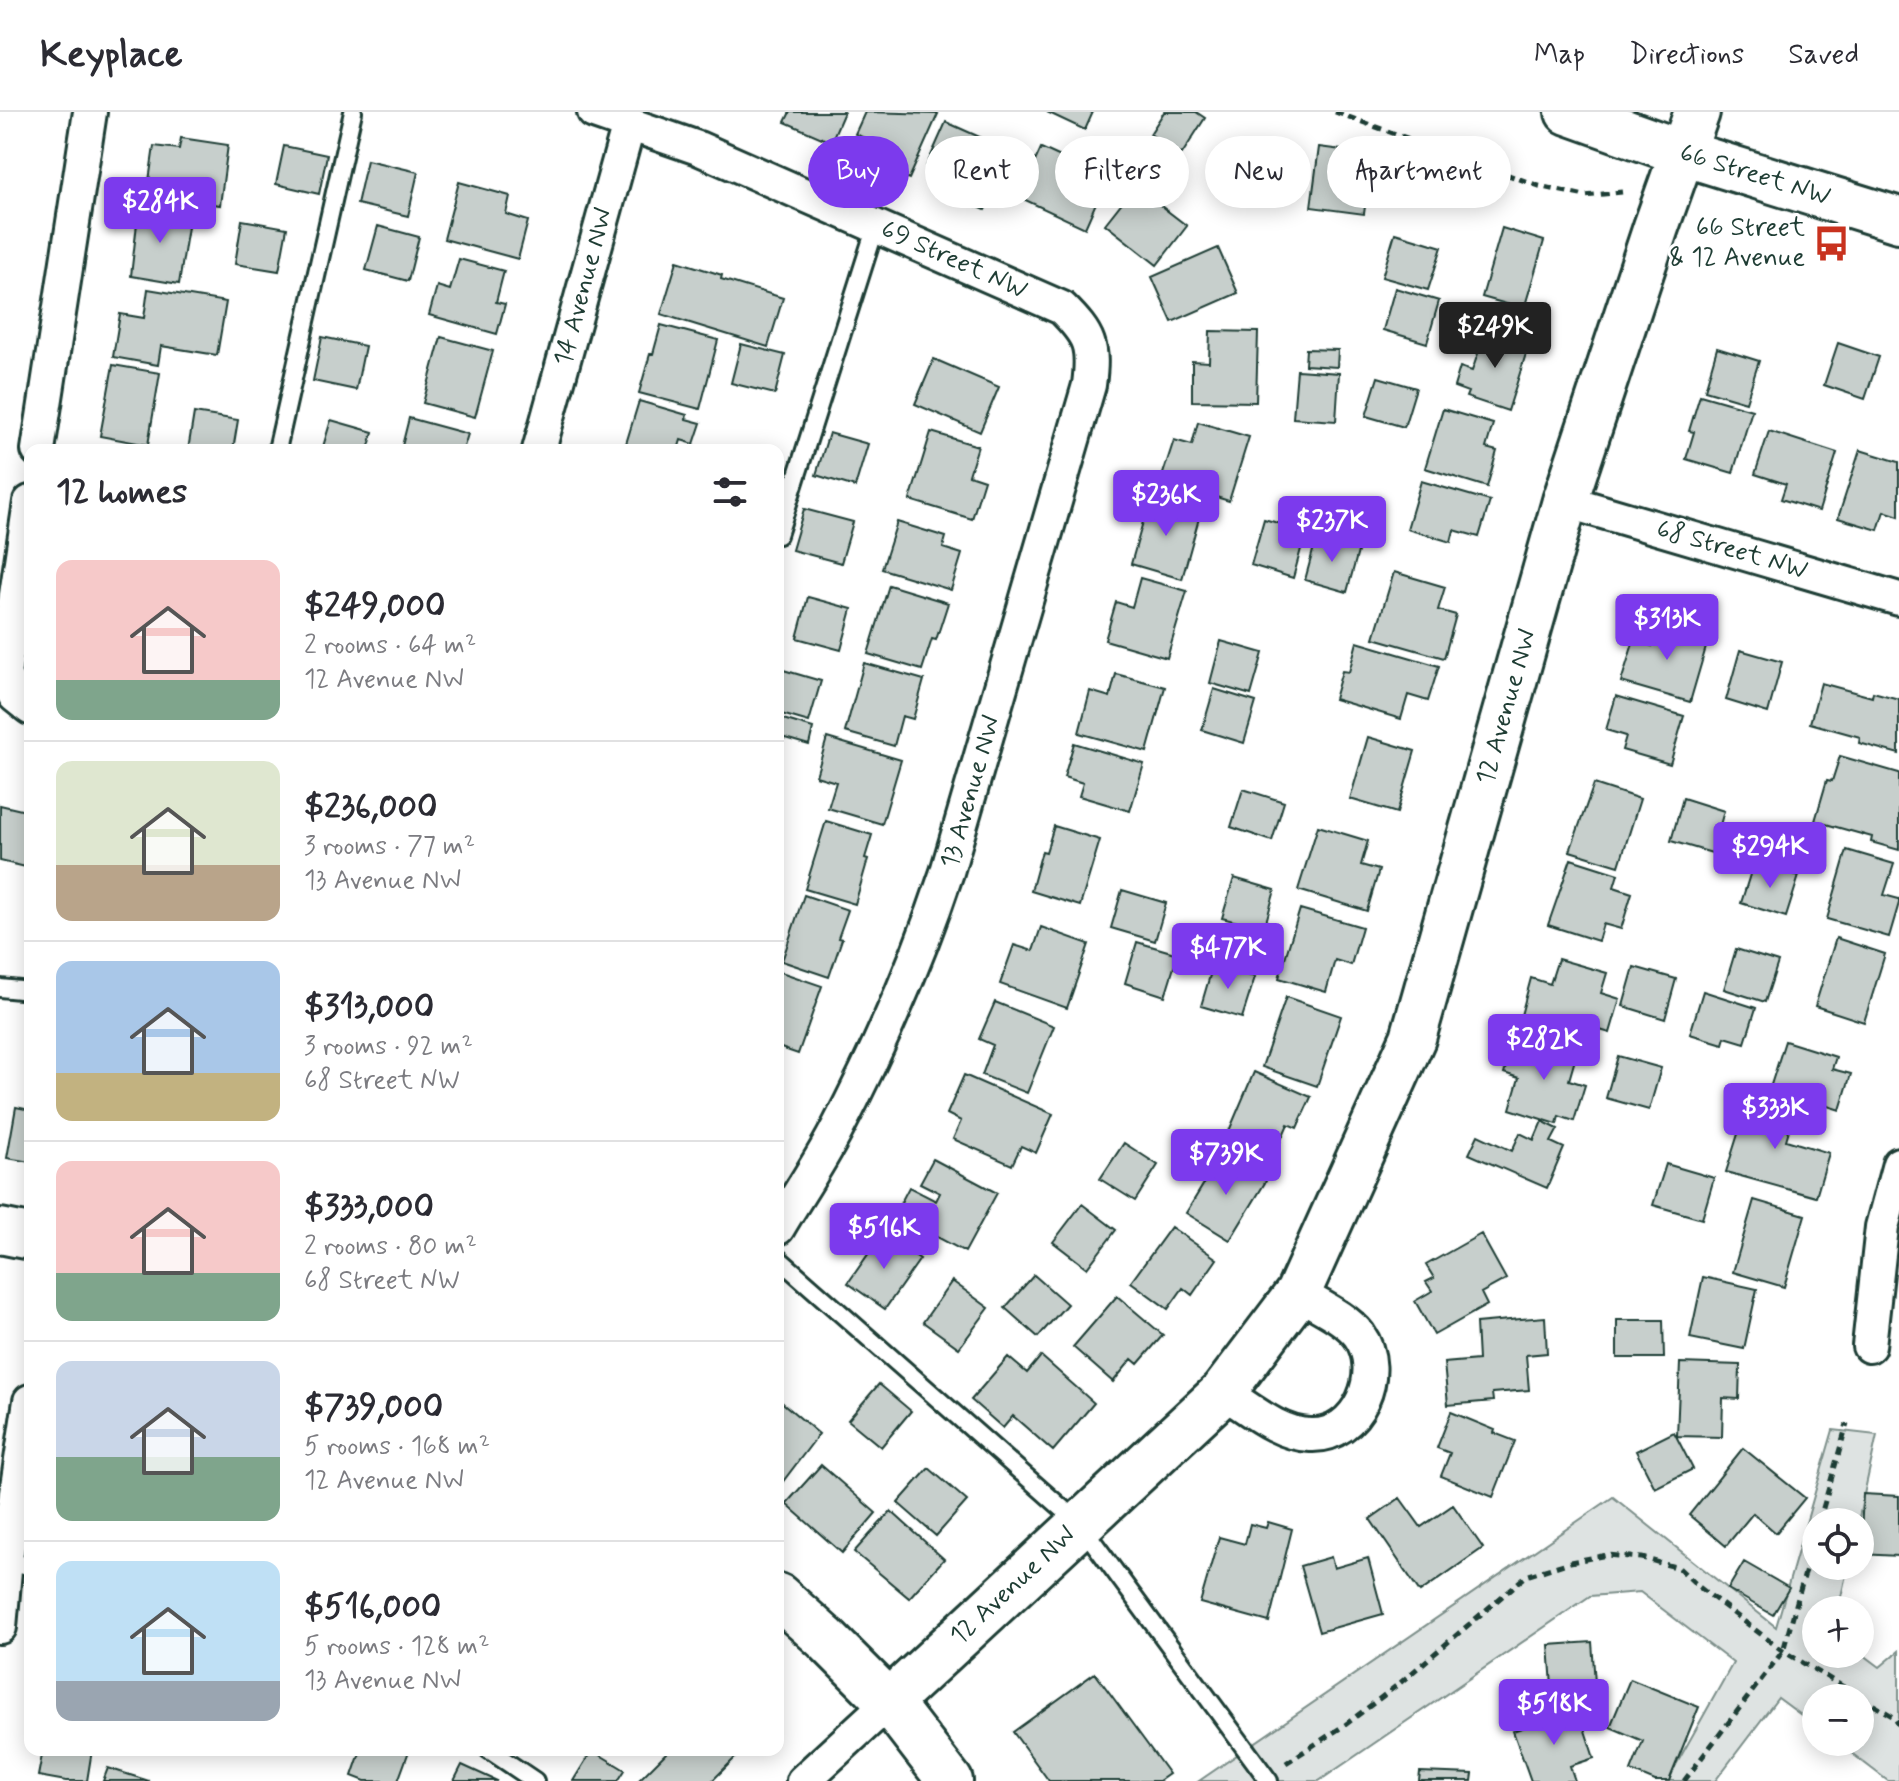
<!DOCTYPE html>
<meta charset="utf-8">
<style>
:root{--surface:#fff;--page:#f7f7f7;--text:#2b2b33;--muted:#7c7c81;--line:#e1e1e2;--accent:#7c3aed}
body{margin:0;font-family:Mynerve,sans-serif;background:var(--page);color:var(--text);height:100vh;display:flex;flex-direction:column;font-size:30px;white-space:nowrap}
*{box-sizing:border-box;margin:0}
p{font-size:26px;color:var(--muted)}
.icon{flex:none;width:44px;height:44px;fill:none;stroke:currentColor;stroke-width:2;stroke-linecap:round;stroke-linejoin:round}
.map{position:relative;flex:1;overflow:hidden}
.side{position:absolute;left:24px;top:332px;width:760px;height:1312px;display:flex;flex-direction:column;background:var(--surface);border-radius:16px;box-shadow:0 4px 20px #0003}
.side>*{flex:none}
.guide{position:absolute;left:808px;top:24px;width:760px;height:72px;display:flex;gap:16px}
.tools{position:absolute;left:1802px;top:1396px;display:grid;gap:16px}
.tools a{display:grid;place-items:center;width:72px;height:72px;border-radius:50%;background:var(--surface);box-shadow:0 4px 20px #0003;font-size:40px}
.price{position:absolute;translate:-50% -68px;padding:0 18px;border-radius:8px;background:var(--accent);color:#fff;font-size:26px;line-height:52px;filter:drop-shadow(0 2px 4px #0008)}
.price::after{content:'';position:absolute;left:50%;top:48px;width:24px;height:18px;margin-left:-12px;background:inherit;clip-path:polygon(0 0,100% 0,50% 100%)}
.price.on{background:#222;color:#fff}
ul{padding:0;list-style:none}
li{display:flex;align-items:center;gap:24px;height:200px;padding:0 32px}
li+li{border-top:2px solid var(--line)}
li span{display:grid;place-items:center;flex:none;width:224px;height:160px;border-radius:16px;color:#555}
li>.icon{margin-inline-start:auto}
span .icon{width:96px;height:96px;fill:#fffc;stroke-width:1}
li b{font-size:34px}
h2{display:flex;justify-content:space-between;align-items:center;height:96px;padding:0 32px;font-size:34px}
.chip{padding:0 28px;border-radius:36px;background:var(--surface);box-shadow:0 4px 20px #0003;font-size:28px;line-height:72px}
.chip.on{background:var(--accent);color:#fff}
header{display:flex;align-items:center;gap:48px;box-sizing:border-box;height:112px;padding:0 40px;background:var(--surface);border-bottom:2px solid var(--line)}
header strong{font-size:38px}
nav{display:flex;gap:44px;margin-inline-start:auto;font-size:28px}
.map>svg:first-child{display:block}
</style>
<header>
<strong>Keyplace</strong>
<nav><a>Map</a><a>Directions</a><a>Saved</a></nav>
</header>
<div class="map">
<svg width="1899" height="1669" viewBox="0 0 1899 1669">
<rect width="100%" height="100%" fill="#fff"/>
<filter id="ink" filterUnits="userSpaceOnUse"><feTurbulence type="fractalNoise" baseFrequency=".0125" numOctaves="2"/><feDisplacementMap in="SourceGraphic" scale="16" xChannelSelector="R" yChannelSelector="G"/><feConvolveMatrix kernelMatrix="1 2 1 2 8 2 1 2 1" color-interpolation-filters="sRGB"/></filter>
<g filter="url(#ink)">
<path fill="#dee3e2" stroke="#7e908b" stroke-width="2" d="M1833,1318L1877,1323L1858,1410H1816V1454H1848L1838,1498H1816V1542H1860V1540L1880,1555L1899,1539V1669H1888L1837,1630H1860V1586H1816V1614L1778,1586L1715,1669H1667L1733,1551L1640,1480L1590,1484L1319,1669H1199L1613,1385L1776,1515Z"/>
<path fill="#c7cfcc" stroke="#1f3d34" stroke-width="2" d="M790,0H844L831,30L785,10Z
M865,0L938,2L909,67L871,50L879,32L855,22Z
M1047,0H1093L1085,18Z
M1164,0H1196L1205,6L1182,42L1150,22Z
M946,10L1011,39L985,98L949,82L955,68L926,55Z
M181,26L228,33L220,93L147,83L154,34L179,37Z
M284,34L327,43L319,82L276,72Z
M1319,35L1372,42L1364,102L1311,95Z
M1041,36L1107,66L1085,116L1019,85Z
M367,48L418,60L408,104L357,92Z
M459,70L510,84L506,102L528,109L518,147L444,127Z
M1135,74L1187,114L1157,153L1105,112Z
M139,94L190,102L179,172L131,164Z
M242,108L287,116L279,159L235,152Z
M378,114L419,125L408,169L366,158Z
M1502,116L1544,129L1524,197L1482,185Z
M1395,121L1442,135L1428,178L1382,165Z
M1218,136L1238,181L1172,210L1152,165Z
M459,147L504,159L496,190L505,192L497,222L429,203L437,174L450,178Z
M677,149L722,163L721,167L783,186L768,235L661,202Z
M1395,176L1439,189L1427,231L1383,218Z
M148,177L226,190L217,243L161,234L158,253L113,245L120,202L144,206Z
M661,213L718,228L700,297L639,281L650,242H653Z
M1487,215L1530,229L1508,299L1466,285L1468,280L1454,275L1460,255L1472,259Z
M1210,219L1258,220L1256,290L1192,289V249L1209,250Z
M322,225L365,234L356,278L313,269Z
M441,225L493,239L475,305L423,291Z
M1838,231L1879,245L1865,287L1824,273Z
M741,232L785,243L775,282L731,271Z
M1717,236L1759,249L1746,290L1705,278Z
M1306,237L1338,238L1337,255L1305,253Z
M934,247L999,275L980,320L915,292Z
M113,253L160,261L148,333L100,324Z
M1297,258L1339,261L1336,309L1293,306Z
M1378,265L1416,276L1404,315L1366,304Z
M1700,283L1752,298L1733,361L1686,347L1694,320L1689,319Z
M639,289L687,303L686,307L701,311L694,332L681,328L678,338H627L625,335Z
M1443,297L1493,312L1486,336L1497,339L1487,375L1425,356Z
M194,301L238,308L233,338H188Z
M409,306L468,322L463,338H401Z
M331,308L373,320L368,338H322Z
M1198,310L1249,325L1229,389L1161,368L1174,328L1192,333Z
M1769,319L1837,341L1819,399L1781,387L1786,372L1755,362Z
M931,320L978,334L969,363L984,368L972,407L910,388Z
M829,321L868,332L855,375L816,363Z
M1860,338L1899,350V404L1884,399L1878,418L1838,406Z
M1421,369L1490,389L1479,425L1454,418L1451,430L1407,417Z
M1150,385L1201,399L1182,467L1131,452Z
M804,397L853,410L841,451L792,438Z
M1264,407L1306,419L1293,466L1251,453Z
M897,410L946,425L943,436L962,442L951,478L882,457Z
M1317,424L1359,436L1347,480L1305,468Z
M1394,460L1445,475L1438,498L1456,503L1444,546L1374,526Z
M1140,466L1187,479L1167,546L1105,528L1116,490L1132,495Z
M889,473L948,491L936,528L932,527L922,558L868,542Z
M808,485L852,497L841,538L797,526Z
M1659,510L1709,525L1690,590L1621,570L1634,528L1652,534Z
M1221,529L1263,541L1251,583L1210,571Z
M1357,530L1439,554L1428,589L1408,583L1401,607L1334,587L1342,559L1349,560Z
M1740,538L1782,550L1768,601L1726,588Z
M864,551L924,568L913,607L902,604L894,634L845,620Z
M780,557L821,569L809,610L778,601Z
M1116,562L1165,575L1147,640L1079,621L1090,579L1110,585Z
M1821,571L1872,585L1873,580L1899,587V642L1859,631L1860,625L1810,611Z
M1214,577L1256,590L1244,631L1202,618Z
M1616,584L1684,604L1670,652L1622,638L1626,624L1606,618Z
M783,607L813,616L809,633L778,624Z
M1368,625L1415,639L1397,701L1350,687Z
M827,626L901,648L882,712L828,696L836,670L816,664Z
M1074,631L1144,652L1130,699L1079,684L1083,671L1064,665Z
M1840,644L1899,661V738L1871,730L1872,725L1815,709L1827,668L1832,669Z
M1594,672L1640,687L1619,754L1570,739Z
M1243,677L1284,690L1272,729L1231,715Z
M1683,686L1724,699L1712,741L1671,729Z
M0,693L30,700V756L0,749Z
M826,709L872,723L865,746L868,747L855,792L805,777Z
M1054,714L1100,728L1080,794L1031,779L1042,739L1046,740Z
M1318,714L1368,729L1361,753L1379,758L1367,799L1298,778Z
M1847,738L1894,752L1884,783L1899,787V791L1889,825L1827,807Z
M1571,747L1618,762L1614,775L1632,781L1621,817L1603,812L1598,829L1548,813Z
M1754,750L1799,764L1786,805L1741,791Z
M1234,766L1275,778L1264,817L1222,806Z
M1122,778L1166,791L1155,829L1111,816Z
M804,783L848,798L838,826L842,827L829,865L782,849Z
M1300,797L1362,815L1351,853L1335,848L1326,880L1279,866Z
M1041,815L1089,832L1067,896L1000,872L1014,833L1033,839Z
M1836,826L1885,842L1864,910L1815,894Z
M1137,830L1178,842L1165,884L1125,871Z
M1736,837L1778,850L1765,890L1724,877Z
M1558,847L1607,861L1601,881L1620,887L1610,921L1593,916L1589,927L1520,907L1531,866L1550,872Z
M1213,853L1255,865L1242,906L1201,894Z
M1634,855L1676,867L1665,907L1623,894Z
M778,859L822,874L798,942L778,935Z
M1703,879L1756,896L1745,931L1725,925L1723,932L1690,922Z
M1286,885L1341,904L1317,974L1262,955Z
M995,890L1054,914L1027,981L982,963L993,933L979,927Z
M1515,925L1576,944L1569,968L1585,973L1574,1009L1559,1004L1557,1012L1510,997L1519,966L1504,961Z
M1785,929L1836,945L1832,957L1851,962L1840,998L1770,976Z
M1618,944L1661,956L1649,998L1606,986Z
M1254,960L1311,985L1297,1016L1288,1012L1273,1046L1226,1026Z
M964,963L1053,1002L1036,1041L1021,1034L1012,1053L953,1027L961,1009L947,1002Z
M1750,984L1795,998L1786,1028L1829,1041L1816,1085L1726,1060Z
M16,995L30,998V1050L7,1046Z
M1542,1009L1558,1017L1551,1030L1564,1036L1547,1076L1469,1042L1478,1023L1512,1039L1520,1021L1534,1028Z
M1124,1031L1158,1053L1135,1089L1100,1067Z
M1222,1042L1266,1069L1230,1128L1186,1101Z
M933,1047L997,1081L965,1140L928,1120L922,1132L888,1115L909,1075L936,1089L940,1081L920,1071Z
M1666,1052L1714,1066L1702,1107L1653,1093Z
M1754,1088L1805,1103L1784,1175L1733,1160Z
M1082,1092L1116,1118L1087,1156L1053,1130Z
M1171,1115L1217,1147L1192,1183L1183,1176L1168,1197L1131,1170Z
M883,1121L920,1147L885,1197L848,1171Z
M1481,1122L1506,1167L1481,1181L1487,1193L1434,1223L1415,1189L1432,1179L1426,1170L1434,1166L1426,1153Z
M1034,1163L1067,1192L1038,1225L1005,1196Z
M1703,1165L1757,1177L1744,1237L1690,1226Z
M952,1169L989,1196L959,1236L923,1210Z
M1117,1184L1163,1223L1138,1252L1132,1247L1113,1270L1073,1235Z
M1545,1205L1547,1241L1526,1243L1529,1278L1492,1281L1493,1289L1448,1293L1444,1251L1478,1248L1476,1211Z
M1617,1208H1663L1664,1246H1617Z
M1041,1244L1094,1291L1053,1339L1013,1304L1003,1316L971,1288L1008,1245L1027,1261Z
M1680,1251L1740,1253L1739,1287L1723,1286L1722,1325L1677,1324Z
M879,1272L911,1299L881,1335L848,1308Z
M778,1287L819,1322L778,1376Z
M1451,1300L1495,1318L1494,1321L1515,1329L1493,1385L1441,1364L1450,1341L1437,1336Z
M1674,1320L1693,1357L1655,1376L1636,1339Z
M1743,1336L1805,1386L1776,1421L1753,1401L1726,1434L1689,1403Z
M821,1353L876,1401L842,1441L786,1392Z
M929,1356L967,1389L936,1424L898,1391Z
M1863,1382L1899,1384V1444L1860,1442Z
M1400,1386L1421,1415L1453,1393L1483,1436L1420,1480L1370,1407Z
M891,1399L944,1447L909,1486L854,1440Z
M1268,1410L1292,1417L1269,1510L1200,1491L1219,1425L1245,1432L1250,1412L1266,1416Z
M1331,1445L1334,1456L1368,1446L1383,1502L1319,1520L1300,1454Z
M1744,1450L1789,1476L1773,1503L1728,1477Z
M1592,1530L1595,1571L1552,1574L1549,1533Z
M1095,1561L1169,1662L1159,1669H1049L1013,1620Z
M1630,1567L1699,1595L1669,1669H1655L1631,1659L1643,1629L1610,1615Z
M1578,1597L1594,1646L1570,1654L1575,1669H1531L1513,1619Z
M43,1638H92L87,1669H66L38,1664Z
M361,1638L409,1639L398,1669H365L352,1664Z
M592,1638L625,1658L618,1669H573Z
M669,1638H743L712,1669H638Z
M462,1653L497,1669H454Z
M108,1656L149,1669H103Z
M1420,1660L1473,1662L1472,1669H1419Z"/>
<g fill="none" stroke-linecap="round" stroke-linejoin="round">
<defs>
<path id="lane" d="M277,338L353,0
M778,423L876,114
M0,876L30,879
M778,1146L1080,1412L1269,1669
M6,1447L30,1455
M489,1638L535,1669"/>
<path id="street" d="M594,0L698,36L1062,196C1090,224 1094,234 1089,273L947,760C917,850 879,937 835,1021C818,1053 797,1084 778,1116
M38,338L90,0
M539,338L629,12
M1565,389L1899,487
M30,390L4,563L15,584L30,596
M1869,1234L1882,1115L1899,1052
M1223,1280C1249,1296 1278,1322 1310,1323C1358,1326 1386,1260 1359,1223C1345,1205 1317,1193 1298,1181
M0,1515L6,1447L30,1289
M803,1669L889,1590"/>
<path id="secondary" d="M1568,0L1683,41L1899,108
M0,1119L30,1125
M778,1484L826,1527L889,1590L950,1669
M889,1590L1223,1280L1298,1181L1413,926L1565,389L1656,115L1697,0"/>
</defs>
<use href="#lane" stroke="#1f3d34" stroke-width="22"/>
<use href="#street" stroke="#1f3d34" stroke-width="38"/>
<use href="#secondary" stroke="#1f3d34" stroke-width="50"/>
<path stroke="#1f3d34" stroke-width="5" stroke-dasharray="8 6" stroke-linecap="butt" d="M1335,0L1539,74L1585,84L1622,80
M1819,1410L1847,1312
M1286,1651L1345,1613L1400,1571L1526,1464L1570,1450L1607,1443L1642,1446L1679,1456L1699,1475L1783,1539L1894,1605L1899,1613
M1684,1669L1783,1539L1816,1422"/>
<use href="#lane" stroke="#fff" stroke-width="16"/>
<use href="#street" stroke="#fff" stroke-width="32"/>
<use href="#secondary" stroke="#fff" stroke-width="44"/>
</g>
</g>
<defs>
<symbol id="bus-bare" viewBox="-9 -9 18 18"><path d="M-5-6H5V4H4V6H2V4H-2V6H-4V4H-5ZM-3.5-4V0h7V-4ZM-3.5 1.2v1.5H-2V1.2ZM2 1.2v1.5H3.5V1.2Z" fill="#c8321e" stroke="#fff" stroke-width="2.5" paint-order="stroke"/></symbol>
</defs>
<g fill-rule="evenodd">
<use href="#bus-bare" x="1806" y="106" width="51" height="51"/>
</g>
<g text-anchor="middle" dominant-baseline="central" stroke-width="6" stroke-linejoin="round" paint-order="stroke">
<g font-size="26" fill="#1f3d34" stroke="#fff">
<text transform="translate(1755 63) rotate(17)">66 Street NW</text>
<text transform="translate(954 148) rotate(24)">69 Street NW</text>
<text transform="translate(584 175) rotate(-75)">14 Avenue NW</text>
<text transform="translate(1732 438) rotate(16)">68 Street NW</text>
<text transform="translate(1507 595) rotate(-74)">12 Avenue NW</text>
<text transform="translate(971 680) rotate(-74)">13 Avenue NW</text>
<text transform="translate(1013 1474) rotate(-43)">12 Avenue NW</text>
</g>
<g font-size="26" fill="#1f3d34" stroke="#fff" text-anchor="end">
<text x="1805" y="116">66 Street<tspan x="1805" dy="30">&amp; 12 Avenue</tspan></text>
</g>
</g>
</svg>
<div class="tools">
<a><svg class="icon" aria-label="locate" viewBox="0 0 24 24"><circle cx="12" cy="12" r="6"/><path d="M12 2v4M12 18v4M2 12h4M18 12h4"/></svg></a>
<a>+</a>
<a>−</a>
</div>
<b class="price" style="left:160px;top:133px">$284K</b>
<b class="price on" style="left:1495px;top:258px">$249K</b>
<b class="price" style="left:1166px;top:426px">$236K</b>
<b class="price" style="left:1332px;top:452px">$237K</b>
<b class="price" style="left:1667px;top:550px">$313K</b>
<b class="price" style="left:1770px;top:778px">$294K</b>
<b class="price" style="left:1228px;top:879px">$477K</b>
<b class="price" style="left:1544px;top:970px">$282K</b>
<b class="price" style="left:1775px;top:1039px">$333K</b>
<b class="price" style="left:1226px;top:1085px">$739K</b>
<b class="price" style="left:884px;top:1159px">$516K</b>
<b class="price" style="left:1554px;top:1635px">$518K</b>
<div class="guide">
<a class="chip on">Buy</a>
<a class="chip">Rent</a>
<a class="chip">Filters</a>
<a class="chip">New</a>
<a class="chip">Apartment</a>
</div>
<section class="side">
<h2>12 homes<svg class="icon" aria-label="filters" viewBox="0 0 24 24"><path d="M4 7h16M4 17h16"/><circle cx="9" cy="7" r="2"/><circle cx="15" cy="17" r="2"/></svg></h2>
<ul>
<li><span style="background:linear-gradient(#f6c9c9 75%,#7fa58c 0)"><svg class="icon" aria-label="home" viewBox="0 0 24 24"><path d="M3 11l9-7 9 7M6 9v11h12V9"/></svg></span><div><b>$249,000</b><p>2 rooms · 64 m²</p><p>12 Avenue NW</p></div></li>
<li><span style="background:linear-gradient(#dfe7d0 65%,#b9a48a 0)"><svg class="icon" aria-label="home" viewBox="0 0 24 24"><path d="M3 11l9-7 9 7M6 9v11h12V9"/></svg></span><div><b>$236,000</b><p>3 rooms · 77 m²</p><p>13 Avenue NW</p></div></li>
<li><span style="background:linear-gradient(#a9c7e8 70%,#c2b280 0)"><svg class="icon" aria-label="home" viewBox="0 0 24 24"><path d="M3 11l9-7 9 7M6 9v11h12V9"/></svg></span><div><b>$313,000</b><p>3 rooms · 92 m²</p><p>68 Street NW</p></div></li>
<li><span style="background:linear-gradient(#f6c9c9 70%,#7fa58c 0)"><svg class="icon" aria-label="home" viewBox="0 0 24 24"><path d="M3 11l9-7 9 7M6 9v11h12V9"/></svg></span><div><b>$333,000</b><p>2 rooms · 80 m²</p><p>68 Street NW</p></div></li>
<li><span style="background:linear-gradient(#c9d6e8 60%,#7fa58c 0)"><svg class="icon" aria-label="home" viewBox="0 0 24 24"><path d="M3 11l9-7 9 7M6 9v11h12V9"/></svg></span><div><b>$739,000</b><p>5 rooms · 168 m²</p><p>12 Avenue NW</p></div></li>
<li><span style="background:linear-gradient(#bfe0f5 75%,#9aa5b1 0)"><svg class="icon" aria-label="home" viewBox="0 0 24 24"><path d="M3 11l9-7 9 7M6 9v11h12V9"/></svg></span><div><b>$516,000</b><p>5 rooms · 128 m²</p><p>13 Avenue NW</p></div></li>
</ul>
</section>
</div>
